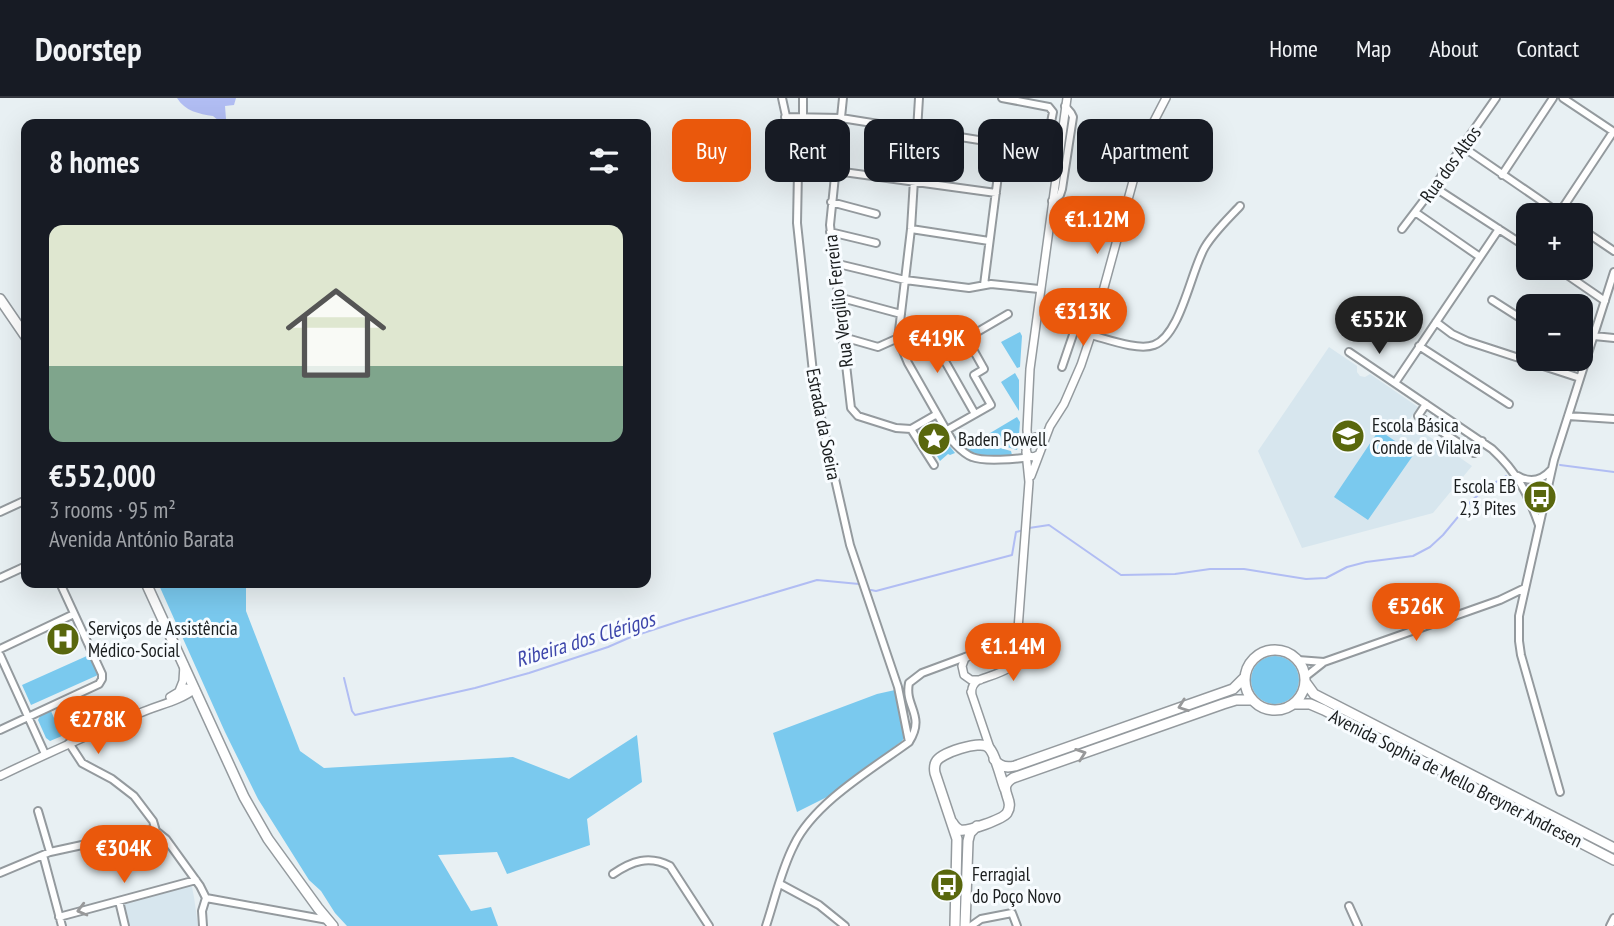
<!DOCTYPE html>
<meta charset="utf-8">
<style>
:root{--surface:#171b24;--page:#20242c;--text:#f1f3f6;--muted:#9ea1a6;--line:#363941;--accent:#ea580c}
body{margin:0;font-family:"PT Sans Narrow",sans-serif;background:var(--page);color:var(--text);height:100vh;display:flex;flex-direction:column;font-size:26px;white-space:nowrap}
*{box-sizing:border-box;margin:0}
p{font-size:23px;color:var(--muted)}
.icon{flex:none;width:38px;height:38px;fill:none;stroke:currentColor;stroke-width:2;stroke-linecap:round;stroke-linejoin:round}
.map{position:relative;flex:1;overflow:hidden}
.details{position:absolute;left:21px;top:21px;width:630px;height:469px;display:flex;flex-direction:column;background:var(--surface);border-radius:14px;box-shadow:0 7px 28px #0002}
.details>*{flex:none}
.hud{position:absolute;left:672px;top:21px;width:665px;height:63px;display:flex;gap:14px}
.tools{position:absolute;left:1516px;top:105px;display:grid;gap:14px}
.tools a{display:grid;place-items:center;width:77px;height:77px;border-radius:14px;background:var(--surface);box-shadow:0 7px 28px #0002;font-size:35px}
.price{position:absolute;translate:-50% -60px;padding:0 16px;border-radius:24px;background:var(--accent);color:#fff;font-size:23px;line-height:46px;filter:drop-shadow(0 2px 4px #0008)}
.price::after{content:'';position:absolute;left:50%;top:42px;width:21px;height:16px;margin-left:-10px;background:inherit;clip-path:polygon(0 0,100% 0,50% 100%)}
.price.active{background:#222;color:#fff}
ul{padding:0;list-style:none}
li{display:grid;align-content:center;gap:14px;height:371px;padding:0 28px}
li span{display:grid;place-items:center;height:217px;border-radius:14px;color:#555}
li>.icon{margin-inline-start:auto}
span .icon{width:126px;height:126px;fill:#fffc;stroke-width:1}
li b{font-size:30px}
h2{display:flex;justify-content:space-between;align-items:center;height:84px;padding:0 28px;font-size:30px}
.tag{padding:0 24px;border-radius:14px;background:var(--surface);box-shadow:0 7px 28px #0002;font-size:24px;line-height:63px}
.tag.active{background:var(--accent);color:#fff}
header{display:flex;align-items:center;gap:42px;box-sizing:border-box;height:98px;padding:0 35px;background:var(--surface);border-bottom:2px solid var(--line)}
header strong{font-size:33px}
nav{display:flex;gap:38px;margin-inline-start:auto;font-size:24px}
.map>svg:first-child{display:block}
</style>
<header>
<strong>Doorstep</strong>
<nav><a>Home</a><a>Map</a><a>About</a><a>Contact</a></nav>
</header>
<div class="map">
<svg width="1614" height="828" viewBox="0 0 1614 828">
<rect width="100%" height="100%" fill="#e8f0f3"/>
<path fill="#d7e6ee" d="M1329,249L1357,268V274L1360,278L1365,279L1370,276L1418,309L1408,324L1472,368L1433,415L1302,450L1258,353Z
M189,788L192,789L194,799L198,828H128L123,808L125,805Z"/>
<path fill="#7ac9ee" d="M1020,234L1022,238L1020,269L1017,270L1001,244Z
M1015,275L1019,282V313L1001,284Z
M1017,319L1020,324L1018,349L1017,352L980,341Z
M933,331L938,333L955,355L950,357L948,356L940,363L925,338L926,336Z
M1379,332L1414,356L1368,422L1334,399Z
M955,338L1011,353L1012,357C986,358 971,362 955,338Z
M158,485H246V513L300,653L324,670L513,659L569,681L637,637L642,684L587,721L590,747L507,776L497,754L438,757L471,813L491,809L498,828H347L335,815L321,793L309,782L258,701L225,634Z
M89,557L98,577L31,607L22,587Z
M1251 582a24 24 0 1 1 48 0a24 24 0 1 1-48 0Z
M895,592L904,640L902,643L833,696L797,714L773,635L877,596Z
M51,613L62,638L50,643L46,640L38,622L40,618Z"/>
<path fill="#b1bdf3" d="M177,0H236L234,7L225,8L226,21L219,23L213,18C199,16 185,13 177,0Z"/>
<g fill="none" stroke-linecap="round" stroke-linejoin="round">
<path stroke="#b1bdf3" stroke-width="2" d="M1560,367L1614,374
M1029,430L1049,427L1121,477L1175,476L1210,471H1244L1306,481L1326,480L1347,469L1366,464L1413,458L1430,449L1443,437L1472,402L1491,387L1506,378
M871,492L876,493L1012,457L1016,434L1024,432
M344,580L352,613L355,617L475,590L529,575L608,549L631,539L683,522L817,482L859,486"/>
<defs>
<path id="minor" d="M782,0L798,73L797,125L815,293L850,447L898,589L909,644
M843,0L830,127L851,310L858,318L896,330L911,331L937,316
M919,0L911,131L898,241L908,265L953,344C959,350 964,356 972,359C984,364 1017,361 1030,359
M1563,0L1614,34
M785,19L841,20L1035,51L1043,50L1047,45L1053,14L1049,9L1002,0
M803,19V0
M1463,49L1562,117
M836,73L996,95
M1502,77L1553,0
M1434,89L1528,150
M1052,103L1060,97L1062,91L1073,19L1071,15L1065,8
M831,104L876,116
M1415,114L1480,159
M1558,117L1613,34
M1580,130L1614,153
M911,131L989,143
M1402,131L1434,89L1496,0
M830,134L876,145
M834,165L905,182L969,190L991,186L1039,191
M1557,170L1605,203
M984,187L1002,46
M838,199L901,216
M1492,202L1528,225
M1436,224L1452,236L1467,243L1580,280
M1091,237C1107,241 1138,253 1154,247C1181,237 1191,172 1205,149C1214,134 1228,121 1240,108
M930,238L957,223L984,271L974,277L991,307L947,332
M1594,238L1614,240
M843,239L878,249L925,228L975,316
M967,240L1008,216
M1419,248L1509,306
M1349,254L1492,351C1517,374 1528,396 1539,427
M1062,269L1078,222
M1395,285L1499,131
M1426,306L1418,318L1474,355L1482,343
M1568,318L1614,321
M911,331L934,367
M1518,378C1530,385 1542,382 1551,372
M0,414L26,402
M0,480L26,468
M0,551L74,516
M0,557L45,656
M1298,562L1324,564
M1305,579L1324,564L1500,502L1525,490
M0,632L99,586L102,581V576L60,485
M69,645L82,665L112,681L134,698L153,723L156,733
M1560,694L1521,557L1519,543V518L1554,362L1614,174
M38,713L50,754
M43,757L62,828
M0,775L50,754L151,732L156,733L166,741L200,788L206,800
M613,776C632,763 649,757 670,768L709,828
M780,786L819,807L845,828
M206,800L328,822
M119,803L125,828
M1349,808L1358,828
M59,819L196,782
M203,828L202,813L206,800
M766,828C775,801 781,772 794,747C814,705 872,671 909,644C926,617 904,609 909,585L922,575L968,558
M971,828L981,821L1012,815L1017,828
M1610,828L1614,820"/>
<path id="tertiary" d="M1028,345L1027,332L1030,271L1067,0
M1042,349L1050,328L1064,306L1081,267L1091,237L1138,65L1152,27L1166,0
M1031,378L1042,349V342L1036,339L1031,341L1026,351L1028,358L1034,359L1038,357
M1012,568L1016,558L1029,384L1026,354
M179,593L183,583L184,567
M971,594L991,653
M972,597C971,591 972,587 977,583C986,578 1028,571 1011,552C1009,549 1006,548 1002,548C991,547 975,555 965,560L962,568L964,577L971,582H980
M170,599L185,590L194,591
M0,678C46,656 93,635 140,615C158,607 180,603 195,591"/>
<path id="primary" d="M0,201L26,239
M146,485L244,699L268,741L318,810L333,828
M1245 582a30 30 0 1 1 60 0a30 30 0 1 1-60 0Z
M1306,585L1314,596L1614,750
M1295,606H1310L1324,612L1614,762
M994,661C999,669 1007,670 1015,668L1233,591L1244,580
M952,724C955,728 955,730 960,732C967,734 1003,721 1007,715C1016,701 995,691 1013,680L1223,606L1236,602H1252
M955,828L957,741L935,675C934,670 934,668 936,664C940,655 980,642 988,649C995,654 1001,681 1005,691
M965,828L968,743L970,735L977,728"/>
</defs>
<use href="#minor" stroke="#949a9e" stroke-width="10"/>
<use href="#tertiary" stroke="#949a9e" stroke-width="10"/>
<use href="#primary" stroke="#949a9e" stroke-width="12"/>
<use href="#minor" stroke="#fff" stroke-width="6"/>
<use href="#tertiary" stroke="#fff" stroke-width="7"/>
<use href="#primary" stroke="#fff" stroke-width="9"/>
</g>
<defs><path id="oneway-chevron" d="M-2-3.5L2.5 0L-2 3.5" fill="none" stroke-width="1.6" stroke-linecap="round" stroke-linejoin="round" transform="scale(1.75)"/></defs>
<g stroke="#98999a">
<use href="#oneway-chevron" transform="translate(1183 608) rotate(160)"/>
<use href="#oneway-chevron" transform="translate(1081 656) rotate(-19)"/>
<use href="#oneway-chevron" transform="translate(82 812) rotate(165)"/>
</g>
<defs>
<symbol id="school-disc" viewBox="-11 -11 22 22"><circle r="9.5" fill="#59670d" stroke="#f8fcff"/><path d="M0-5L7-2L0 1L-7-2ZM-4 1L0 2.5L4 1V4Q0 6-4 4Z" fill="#fff"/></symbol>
<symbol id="sight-disc" viewBox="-11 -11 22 22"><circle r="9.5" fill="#59670d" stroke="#f8fcff"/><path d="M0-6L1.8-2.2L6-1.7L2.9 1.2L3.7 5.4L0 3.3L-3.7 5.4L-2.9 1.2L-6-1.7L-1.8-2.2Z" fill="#fff"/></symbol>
<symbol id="bus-disc" viewBox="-11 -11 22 22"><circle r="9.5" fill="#59670d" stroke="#f8fcff"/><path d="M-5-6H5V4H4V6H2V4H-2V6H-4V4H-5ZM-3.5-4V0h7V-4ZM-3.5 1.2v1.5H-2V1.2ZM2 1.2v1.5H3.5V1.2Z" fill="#fff"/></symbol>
<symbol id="hospital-disc" viewBox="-11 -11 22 22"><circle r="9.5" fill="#59670d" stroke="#f8fcff"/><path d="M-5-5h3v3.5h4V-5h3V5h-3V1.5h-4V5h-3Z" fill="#fff"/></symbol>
</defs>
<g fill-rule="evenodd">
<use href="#school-disc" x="1329" y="319" width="38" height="38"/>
<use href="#sight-disc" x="915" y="322" width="38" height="38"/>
<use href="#bus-disc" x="1521" y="380" width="38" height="38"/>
<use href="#hospital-disc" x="44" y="522" width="38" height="38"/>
<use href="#bus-disc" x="928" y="768" width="38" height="38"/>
</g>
<g text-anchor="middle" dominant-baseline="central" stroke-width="6" stroke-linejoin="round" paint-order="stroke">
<g font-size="19" fill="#1a1d1e" stroke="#f8fcff">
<text transform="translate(1450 66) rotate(-54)">Rua dos Altos</text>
<text transform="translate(838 203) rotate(-97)">Rua Vergílio Ferreira</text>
<text transform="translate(824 326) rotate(79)">Estrada da Soeira</text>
<text transform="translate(1456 680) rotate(27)">Avenida Sophia de Mello Breyner Andresen</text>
</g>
<g font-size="19" fill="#1a1d1e" stroke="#f8fcff" text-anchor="start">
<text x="1372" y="327">Escola Básica<tspan x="1372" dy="22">Conde de Vilalva</tspan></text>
<text x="958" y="341">Baden Powell</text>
<text x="1516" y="388" text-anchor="end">Escola EB<tspan x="1516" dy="22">2,3 Pites</tspan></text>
<text x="88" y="530">Serviços de Assistência<tspan x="88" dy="22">Médico-Social</tspan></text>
<text x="972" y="776">Ferragial<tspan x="972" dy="22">do Poço Novo</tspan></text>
</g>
<g font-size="21" font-style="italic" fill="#3d46ab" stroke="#f8fcff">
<text transform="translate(585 541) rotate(-17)">Ribeira dos Clérigos</text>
</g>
</g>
</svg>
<div class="tools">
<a>+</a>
<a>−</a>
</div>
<b class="price" style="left:1097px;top:158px">€1.12M</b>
<b class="price" style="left:1083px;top:250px">€313K</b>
<b class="price active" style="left:1379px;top:258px">€552K</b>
<b class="price" style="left:937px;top:277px">€419K</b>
<b class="price" style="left:1416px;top:545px">€526K</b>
<b class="price" style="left:1013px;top:585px">€1.14M</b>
<b class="price" style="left:98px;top:658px">€278K</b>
<b class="price" style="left:124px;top:787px">€304K</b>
<div class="hud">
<a class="tag active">Buy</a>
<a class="tag">Rent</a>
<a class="tag">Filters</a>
<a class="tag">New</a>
<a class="tag">Apartment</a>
</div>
<section class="details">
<h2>8 homes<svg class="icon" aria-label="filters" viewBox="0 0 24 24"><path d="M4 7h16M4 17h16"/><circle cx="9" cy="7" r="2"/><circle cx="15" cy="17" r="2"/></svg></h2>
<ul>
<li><span style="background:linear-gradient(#dfe7d0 65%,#7fa58c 0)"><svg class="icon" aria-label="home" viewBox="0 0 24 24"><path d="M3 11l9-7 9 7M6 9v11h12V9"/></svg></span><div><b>€552,000</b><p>3 rooms · 95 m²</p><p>Avenida António Barata</p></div></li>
</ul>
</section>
</div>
